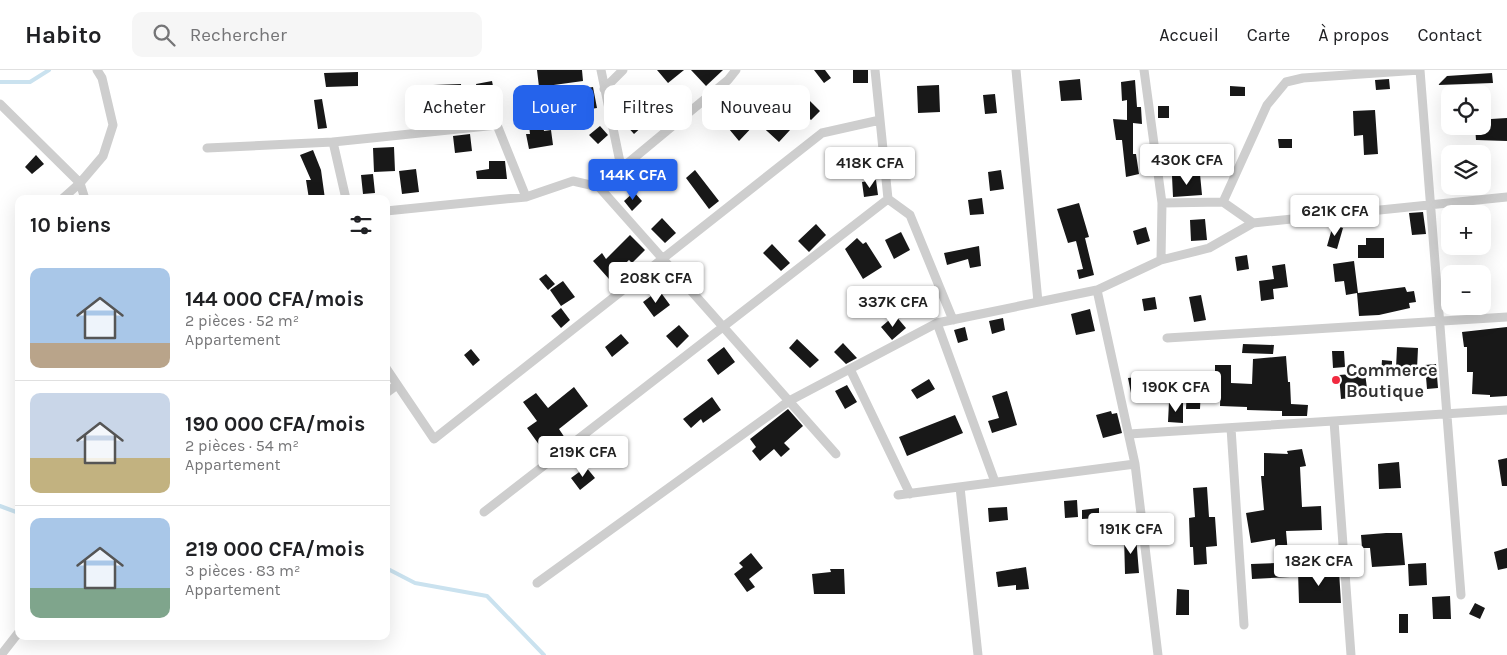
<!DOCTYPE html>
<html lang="fr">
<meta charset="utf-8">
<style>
:root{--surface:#fff;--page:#f6f6f6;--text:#202124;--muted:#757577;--line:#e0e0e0;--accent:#2563eb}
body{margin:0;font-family:Karla,sans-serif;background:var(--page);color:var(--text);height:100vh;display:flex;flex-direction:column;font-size:19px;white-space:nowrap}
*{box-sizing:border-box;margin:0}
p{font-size:16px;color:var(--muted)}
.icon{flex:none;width:28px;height:28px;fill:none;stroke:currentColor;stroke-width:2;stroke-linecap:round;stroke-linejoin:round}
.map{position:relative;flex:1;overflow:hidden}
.panel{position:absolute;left:15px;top:125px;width:375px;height:445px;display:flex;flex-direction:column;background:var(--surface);border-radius:10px;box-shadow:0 5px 20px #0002}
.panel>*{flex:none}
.top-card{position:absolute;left:405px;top:15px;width:475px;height:45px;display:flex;gap:10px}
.controls{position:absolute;left:1441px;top:15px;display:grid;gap:10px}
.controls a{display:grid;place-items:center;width:50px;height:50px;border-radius:10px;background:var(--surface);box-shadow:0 5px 20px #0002;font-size:25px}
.price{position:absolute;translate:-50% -42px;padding:0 11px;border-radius:5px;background:#fff;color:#222;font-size:16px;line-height:32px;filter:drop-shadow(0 1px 2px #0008)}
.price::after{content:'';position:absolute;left:50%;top:30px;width:15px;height:11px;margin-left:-8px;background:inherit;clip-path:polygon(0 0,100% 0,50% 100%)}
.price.selected{background:var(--accent);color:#fff}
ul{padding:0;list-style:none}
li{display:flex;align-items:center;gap:15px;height:125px;padding:0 15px}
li+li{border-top:1px solid var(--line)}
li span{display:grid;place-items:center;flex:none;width:140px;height:100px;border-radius:10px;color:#555}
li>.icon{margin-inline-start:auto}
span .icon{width:60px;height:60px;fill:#fffc;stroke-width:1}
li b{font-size:21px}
h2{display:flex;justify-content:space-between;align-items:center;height:60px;padding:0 15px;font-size:21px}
.chip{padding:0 18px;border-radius:10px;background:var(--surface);box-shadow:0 5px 20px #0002;font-size:18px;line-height:45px}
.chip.selected{background:var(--accent);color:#fff}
header{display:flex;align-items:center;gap:30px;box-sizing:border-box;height:70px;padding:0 25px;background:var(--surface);border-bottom:1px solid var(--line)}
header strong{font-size:24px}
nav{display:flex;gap:28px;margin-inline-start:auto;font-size:18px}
.search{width:350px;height:45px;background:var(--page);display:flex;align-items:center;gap:12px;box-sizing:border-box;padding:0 18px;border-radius:10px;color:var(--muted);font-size:19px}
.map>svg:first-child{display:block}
</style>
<header>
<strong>Habito</strong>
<div class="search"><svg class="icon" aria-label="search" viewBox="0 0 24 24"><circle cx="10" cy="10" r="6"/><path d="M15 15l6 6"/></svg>Rechercher</div>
<nav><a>Accueil</a><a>Carte</a><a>À propos</a><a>Contact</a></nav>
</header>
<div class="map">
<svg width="1507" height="585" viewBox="0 0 1507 585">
<rect width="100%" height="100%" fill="#fff"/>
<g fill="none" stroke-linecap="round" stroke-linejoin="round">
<path stroke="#cae2ef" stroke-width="4" d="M0,12H30L49,0
M0,436L19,443
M386,498L415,513L487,526L544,585"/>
</g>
<path fill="#181818" d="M537,0H582L583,11L539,17Z
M657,0H684L668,13Z
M691,0H723L706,16Z
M814,0H825L831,8L824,13Z
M853,0H868V13H853Z
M358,2V16L326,17L324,3Z
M1492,3L1493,13L1438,15L1447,6Z
M1080,9L1082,30L1061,31L1059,11Z
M1389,9L1390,19L1376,20L1375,10Z
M1135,10L1137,37H1141L1142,54L1133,53V84H1136L1139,104L1126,107L1122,70H1116L1113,49L1127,50V30L1122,31L1121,12Z
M492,11L496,31L480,34L476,14Z
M461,14L462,34L435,36L433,15Z
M939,15L940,42L918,43L917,16Z
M635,16L654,36L642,48L623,27Z
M1230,16L1245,17V26H1230Z
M593,17L597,38L584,40L581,19Z
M995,24L997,43L985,44L983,25Z
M806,27L820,41L811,50L796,36Z
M539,28L544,61L551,60L553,75L529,79L526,64H530L526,29Z
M322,29L327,58L318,59L314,30Z
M758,31L790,60L779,72L757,52L739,71L724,53L738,39L745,46Z
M1158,36H1169V48H1158Z
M1375,40L1378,84L1364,85L1363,65L1354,66L1353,41Z
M637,44L645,54L634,64L625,54Z
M1482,44H1491V49L1507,48V71L1476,70L1475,56H1482Z
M600,56L608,65L598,74L589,65Z
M470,64L472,81L455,83L453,66Z
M1278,69H1292V78H1279Z
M394,77L395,101L374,102L373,78Z
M313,80L321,100L325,129H309L306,110H311L300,85Z
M36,85L44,94L32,104L25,97Z
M489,91H505L507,109H477L476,101L489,99Z
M416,99L419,122L402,124L399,101Z
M695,100L719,131L709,139L686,108Z
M1001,100L1004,119L990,121L988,102Z
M373,104L375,123L363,124L361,105Z
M1200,104L1202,125L1173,127L1172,106Z
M876,110L878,125L864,127L862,112Z
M634,122L642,131L632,141L624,131Z
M982,128L984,144L970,145L968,130Z
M1079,133L1089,167L1085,168L1094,205L1079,209L1077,200L1083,199L1076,171L1068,173L1057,139Z
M1423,142L1426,164L1412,165L1409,143Z
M662,148L676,163L665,173L651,159Z
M1205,149L1207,170L1191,171L1190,150Z
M816,154L826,165L809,182L798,171Z
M1333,155L1343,158L1337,179L1327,176Z
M1146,157L1150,171L1137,175L1133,161Z
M901,162L910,180L894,189L885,170Z
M630,165L645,180L632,193L629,190L609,209L593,191L602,183L606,189Z
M857,168L863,174L866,172L882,197L863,209L845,179Z
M1366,168H1384V188H1358V175H1366Z
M772,174L790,193L781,201L763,183Z
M979,176L981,196L970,198L968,189L947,195L944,183Z
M1247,185L1249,199L1237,201L1235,187Z
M1354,191L1358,223L1405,217L1407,222L1414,221L1416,232L1409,233L1410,238L1379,245L1359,246L1357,223L1346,225L1344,211L1335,212L1333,194Z
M1285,194L1288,217L1273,219L1274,229L1261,231L1259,211L1274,209L1272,196Z
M546,204L555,214L548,220L539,209Z
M563,211L575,227L561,236L550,220Z
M659,220L670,235L654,247L643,232Z
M1201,225L1206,250L1194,252L1189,227Z
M1155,227L1157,239L1144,241L1142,229Z
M561,238L570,250L561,258L551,246Z
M1090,239L1095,261L1076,265L1071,244Z
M895,245L906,258L892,270L881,257Z
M1003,248L1005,260L992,264L989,251Z
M679,255L689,266L677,278L666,266Z
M965,257L968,270L958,273L954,260Z
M1507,257V326L1490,327V325L1472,324L1473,302H1467V277H1464L1462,262Z
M621,264L629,273L612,287L605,277Z
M797,269L819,290L810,298L789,278Z
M843,273L857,288L846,294L834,282Z
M1243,274L1274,275L1273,284L1242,283Z
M724,277L735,292L718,305L707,290Z
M1397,277L1418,278L1417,299L1396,298Z
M471,279L480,290L473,296L464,285Z
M1332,281H1344L1345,297L1333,298Z
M1286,286L1288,312H1290L1291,334L1308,335L1307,346H1282V341L1247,340V337L1220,336L1221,308H1215V295H1231V313L1252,314L1253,289Z
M1382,290L1392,291V303H1381Z
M1436,294L1438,318L1427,319L1425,295Z
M1365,303L1368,326L1341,329L1339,305Z
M1137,307L1139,321L1131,323L1128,308Z
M929,309L935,319L917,329L911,320Z
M847,315L857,332L845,339L835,321Z
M1187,316L1201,317L1200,339H1186Z
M574,317L588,336L559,359L565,368L545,383L527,358L537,351L523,332L536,323L548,338Z
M1007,321L1017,355L992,363L988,351L999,348L992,326Z
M712,327L721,340L703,353L701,349L691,358L683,349Z
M1169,332L1183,333V353L1168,352Z
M788,339L803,356L784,373L790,379L781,387L774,379L760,391L752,381L756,377L750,369Z
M1111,341L1112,344L1117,343L1122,363L1103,368L1096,345Z
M955,345L963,363L907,386L899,367Z
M1302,379L1306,396L1300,397L1302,437L1321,436L1322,460L1286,461L1290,507L1252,509L1251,494L1276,493L1275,469L1251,473L1246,443L1264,440L1261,406H1264V383L1288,384L1287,381Z
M1507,388V416H1502L1498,390Z
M1399,392L1401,418L1379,419L1378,394Z
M586,397L595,408L580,420L571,408Z
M1207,417L1209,447H1215L1217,476L1206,477L1207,494L1194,495L1193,477H1190L1189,448L1195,447L1193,418Z
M1077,430L1078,447L1065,448L1064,431Z
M1007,437L1008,450L989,452L988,438Z
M1099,438V448L1082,449V440Z
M1386,463H1402L1405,495L1372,497L1370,478H1362L1361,465Z
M1124,466H1136L1139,503L1125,504Z
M1507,478V498L1498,500L1494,482Z
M751,483L763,498L749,509L755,517L747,522L734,504L743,497L739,493Z
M1426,493L1427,515L1409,516L1408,494Z
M1026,497L1029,519L1016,520V515L998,517L996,502Z
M830,499H844L845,524H814L812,504L831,502Z
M1298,501H1339L1341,533H1299Z
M1177,519L1189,520V545H1176Z
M1450,526L1451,549H1433L1432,527Z
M1475,533L1485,538L1480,549L1469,544Z
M1399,544H1408V563H1399Z"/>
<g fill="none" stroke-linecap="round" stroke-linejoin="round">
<path stroke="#cecece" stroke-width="9" d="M601,0L621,97
M875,0L888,129L910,145L953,250
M1016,0L1038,232
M1144,0L1162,133L1161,190
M1420,0L1461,525
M604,19L623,0
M0,34L80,113L85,129
M333,72L346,129
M207,78L333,72L497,55L526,127
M599,117L728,10L736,0
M62,129L80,113L103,86L113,55L102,8L97,0
M1223,132L1267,35L1286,12L1303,8L1420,0
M1162,133L1223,132L1253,153
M386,141L526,127L573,111L599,117L836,384
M1097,220L1135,394L1158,585
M937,253L995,412
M1167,268L1507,247
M386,298L434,369L822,63L880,50
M850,299L910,424
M386,323L397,315
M1334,351L1351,585
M1231,358L1244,555
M1129,364L1507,340
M960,417L978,585
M898,425L1135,394
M484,442L888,129
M537,513L789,331L937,253L1097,220L1161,190L1209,178L1253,153L1507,127
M1,585L19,562"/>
</g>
<circle fill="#f12a40" stroke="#fff" stroke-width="2" cx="1336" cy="310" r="5"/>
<g text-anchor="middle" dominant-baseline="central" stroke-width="5" stroke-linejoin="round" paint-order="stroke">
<g font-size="18" font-weight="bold" fill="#313131" stroke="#fff" text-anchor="start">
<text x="1346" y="300">Commerce<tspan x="1346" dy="21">Boutique</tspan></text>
</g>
</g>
</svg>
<div class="controls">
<a><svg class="icon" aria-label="locate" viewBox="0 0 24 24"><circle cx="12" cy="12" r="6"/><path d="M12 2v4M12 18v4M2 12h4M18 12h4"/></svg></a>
<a><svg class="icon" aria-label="layers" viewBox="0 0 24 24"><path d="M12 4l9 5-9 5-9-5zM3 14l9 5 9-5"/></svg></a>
<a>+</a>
<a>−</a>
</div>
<b class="price" style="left:1187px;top:116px">430K CFA</b>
<b class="price" style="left:870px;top:119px">418K CFA</b>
<b class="price selected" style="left:633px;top:131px">144K CFA</b>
<b class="price" style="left:1335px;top:167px">621K CFA</b>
<b class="price" style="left:656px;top:234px">208K CFA</b>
<b class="price" style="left:893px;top:258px">337K CFA</b>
<b class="price" style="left:1176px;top:343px">190K CFA</b>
<b class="price" style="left:583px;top:408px">219K CFA</b>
<b class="price" style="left:1131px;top:485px">191K CFA</b>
<b class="price" style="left:1319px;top:517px">182K CFA</b>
<div class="top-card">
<a class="chip">Acheter</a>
<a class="chip selected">Louer</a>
<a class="chip">Filtres</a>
<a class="chip">Nouveau</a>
</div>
<section class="panel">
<h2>10 biens<svg class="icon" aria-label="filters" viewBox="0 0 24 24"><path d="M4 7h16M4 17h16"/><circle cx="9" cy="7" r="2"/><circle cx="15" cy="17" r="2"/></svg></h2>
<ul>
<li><span style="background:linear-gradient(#a9c7e8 75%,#b9a48a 0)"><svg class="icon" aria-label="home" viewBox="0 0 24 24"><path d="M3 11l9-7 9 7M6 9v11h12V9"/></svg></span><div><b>144 000 CFA/mois</b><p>2 pièces · 52 m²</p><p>Appartement</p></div></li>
<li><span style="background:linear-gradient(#c9d6e8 65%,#c2b280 0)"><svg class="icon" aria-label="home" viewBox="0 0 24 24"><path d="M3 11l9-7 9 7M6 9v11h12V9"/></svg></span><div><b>190 000 CFA/mois</b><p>2 pièces · 54 m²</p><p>Appartement</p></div></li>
<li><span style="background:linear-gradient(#a9c7e8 70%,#7fa58c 0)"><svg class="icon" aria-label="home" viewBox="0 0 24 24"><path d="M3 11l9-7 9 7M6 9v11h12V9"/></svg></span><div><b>219 000 CFA/mois</b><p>3 pièces · 83 m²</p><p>Appartement</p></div></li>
</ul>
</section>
</div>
